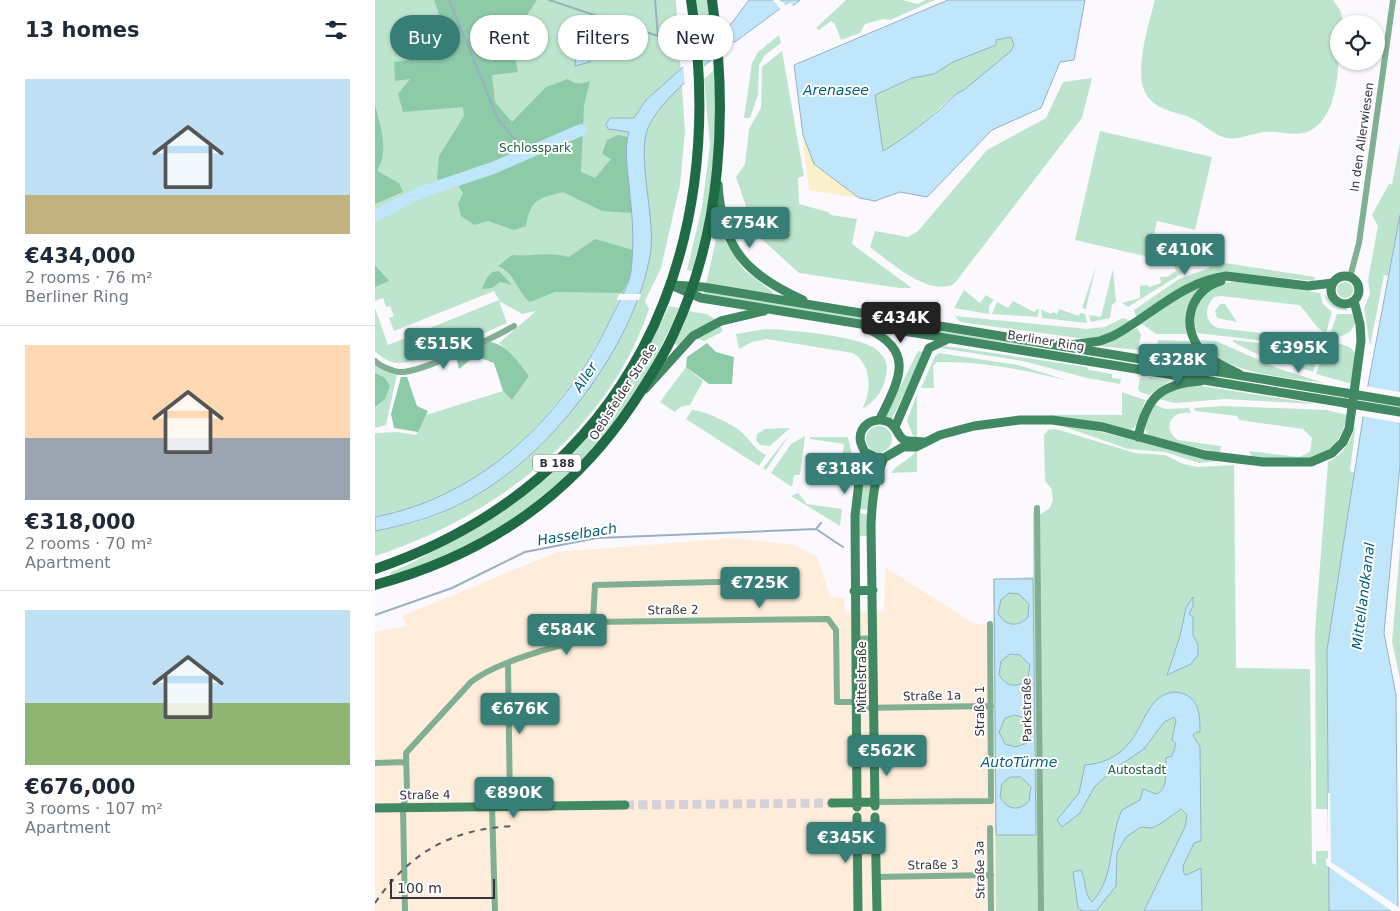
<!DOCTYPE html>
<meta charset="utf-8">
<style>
:root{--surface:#fff;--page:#f2f2f3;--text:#1f2937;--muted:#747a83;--line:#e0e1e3;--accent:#377e77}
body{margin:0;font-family:"DejaVu Sans",sans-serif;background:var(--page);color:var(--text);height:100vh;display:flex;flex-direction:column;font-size:19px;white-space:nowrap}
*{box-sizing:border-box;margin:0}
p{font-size:16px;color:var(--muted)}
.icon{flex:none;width:28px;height:28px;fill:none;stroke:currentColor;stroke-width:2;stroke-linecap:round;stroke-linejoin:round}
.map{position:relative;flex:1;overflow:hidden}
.sheet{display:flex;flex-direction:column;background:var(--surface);width:375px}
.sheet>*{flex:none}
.hud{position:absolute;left:15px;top:15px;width:475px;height:45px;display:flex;gap:10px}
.fabs{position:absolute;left:955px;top:15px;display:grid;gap:10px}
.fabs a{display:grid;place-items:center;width:55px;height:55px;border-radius:50%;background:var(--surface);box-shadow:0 1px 4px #0004;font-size:25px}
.scale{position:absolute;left:15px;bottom:12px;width:105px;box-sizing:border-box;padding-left:5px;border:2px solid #3a333e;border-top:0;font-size:14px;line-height:18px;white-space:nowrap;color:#3a333e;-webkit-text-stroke:4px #fff;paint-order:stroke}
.price{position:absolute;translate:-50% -42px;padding:0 11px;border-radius:5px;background:var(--accent);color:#fff;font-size:16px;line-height:32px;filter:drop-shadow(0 1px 2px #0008)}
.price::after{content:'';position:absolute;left:50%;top:30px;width:15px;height:11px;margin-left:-8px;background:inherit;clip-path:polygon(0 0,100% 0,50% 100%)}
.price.active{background:#222;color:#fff}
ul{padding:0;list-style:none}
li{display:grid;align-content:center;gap:10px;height:265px;padding:0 25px}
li+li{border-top:1px solid var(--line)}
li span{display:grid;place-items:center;height:155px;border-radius:0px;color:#555}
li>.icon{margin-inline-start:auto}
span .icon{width:90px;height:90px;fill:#fffc;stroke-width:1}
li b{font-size:21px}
h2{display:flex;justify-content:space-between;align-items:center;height:60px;padding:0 25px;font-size:21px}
.tag{padding:0 18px;border-radius:22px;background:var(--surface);box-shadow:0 1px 4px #0004;font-size:18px;line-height:45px}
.tag.active{background:var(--accent);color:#fff}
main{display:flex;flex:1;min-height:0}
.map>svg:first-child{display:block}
</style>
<main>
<section class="sheet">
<h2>13 homes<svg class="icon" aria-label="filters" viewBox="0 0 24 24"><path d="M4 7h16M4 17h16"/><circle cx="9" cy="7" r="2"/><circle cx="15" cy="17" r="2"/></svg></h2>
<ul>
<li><span style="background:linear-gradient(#bfe0f5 75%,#c2b280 0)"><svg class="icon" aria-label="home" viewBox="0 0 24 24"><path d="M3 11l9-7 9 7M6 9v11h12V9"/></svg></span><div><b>€434,000</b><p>2 rooms · 76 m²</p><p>Berliner Ring</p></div></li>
<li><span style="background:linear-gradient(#ffd9b3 60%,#9aa5b1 0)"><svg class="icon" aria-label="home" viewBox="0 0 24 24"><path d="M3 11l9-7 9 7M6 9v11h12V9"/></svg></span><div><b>€318,000</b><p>2 rooms · 70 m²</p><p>Apartment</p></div></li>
<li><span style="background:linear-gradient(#bfe0f5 60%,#8fb573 0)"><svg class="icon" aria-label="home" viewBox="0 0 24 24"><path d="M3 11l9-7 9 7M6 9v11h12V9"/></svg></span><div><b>€676,000</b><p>3 rooms · 107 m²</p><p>Apartment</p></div></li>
</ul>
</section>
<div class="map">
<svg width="1025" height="911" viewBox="0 0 1025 911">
<rect width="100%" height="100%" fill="#fcf9fe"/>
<path fill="#feeddb" d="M360,538L420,545L442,557L456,598L469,597L470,612L509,611L510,567L600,624H618L621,911H0V632L31,626L27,616L182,552Z"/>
<path fill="#bde5ce" d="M0,0H301L310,132L305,185L286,268L270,301L274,309C234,430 119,518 0,556V531C16,528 33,525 48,520C142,489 211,405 254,320L244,300C199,404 115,496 0,517V433L23,432L41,435L51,415L128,391L137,400L134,352L124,343L161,311L147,314L124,301L132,323C108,333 47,363 23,363C15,363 6,357 0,351V308L13,345L124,300L119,291L19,331L14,318L19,316L15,306L11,307L8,298L0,301Z
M321,0H333L337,30L326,39Z
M471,0H527L543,4L550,0H560L515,20L509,19L490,24L485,33L466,40L460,24L456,21L444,30L441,28Z
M780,0H958L965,10L969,24H964C964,51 966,100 946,122C928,142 910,130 889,132C876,134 864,140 852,138C839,136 828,123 816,118C798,110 778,111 769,90C760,69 774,22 780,0Z
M404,35L406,43L390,55L384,65L383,95L375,118H369L377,63L383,52Z
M636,37L639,45L636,51L589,90C576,95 560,114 547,124C535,134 521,143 508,152L500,95L537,78L559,74L578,62L621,45V40Z
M407,51L429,176L423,178L424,204L453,212L456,215L482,219L477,244L537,288H524L424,273L380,233L361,177L370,164L374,129L386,108L387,67Z
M339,70C345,137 336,206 317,271L312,270L327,207L335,145L329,79Z
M717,78L707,118L579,284C553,297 514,261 495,247L500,231L533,237L543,231L612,150L671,118L688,82Z
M725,131L837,157L820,230L782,221L774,257L700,240Z
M1025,143V215L1013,276L1009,275L995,346L989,308L995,294L993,280L1003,226L997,215L1014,184H1017Z
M347,236L368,269L398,292V294L331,284L341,240Z
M819,255L814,269L753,307L747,303L765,298V286L772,285L774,287L786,283L785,277H792L801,271L798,262Z
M837,261L940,277L939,281L851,272C816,277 790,298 761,317L759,310L804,279L834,268Z
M721,266L711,309L707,308Z
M738,269L741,302L737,305L735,318L716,322L714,315L726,317Z
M853,282H873L945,293L948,304L957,312L951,333C939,328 934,313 924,305L846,296L839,297C829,308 829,322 843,328L945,340L935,346L822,333C814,309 828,288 853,282Z
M962 290a8 8 0 1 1 16 0a8 8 0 1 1-16 0Z
M826,287C813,301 809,314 812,334H781L767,324L804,297Z
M589,290L605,303L611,295L619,300L614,306V314L579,308Z
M329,291L547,328L546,331L329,295Z
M949,294L962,305L974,310C962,312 952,306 949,294Z
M638,301L659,312L664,308L663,317L617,314L622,302L633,308Z
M845,304H850L862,322L842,318L840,311Z
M294,306L304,308C261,410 190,497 90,547C66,559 40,567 15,576L16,572C37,564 54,553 73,543C187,484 239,420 294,306Z
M666,309L676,314L678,312L682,314L684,309L704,316L705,313L710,314L712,323L667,318Z
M313,311L332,314L341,320L302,346L299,343Z
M962,314H977L981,322L975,332L967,336L955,334Z
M580,316L712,329L730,327L748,318L756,321L733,335L710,339L585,322Z
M343,324L347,328V332L329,341L319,338Z
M762,328L766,335L763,350L725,346Z
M391,329C415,330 484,336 501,349C512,358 514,367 510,380C507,392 499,403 487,409C497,391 497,365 478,353L392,339L377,342L364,349L361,334Z
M565,331L708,354L565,333Z
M783,340L814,341L835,364L815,361V358L781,353Z
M825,340L841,341L902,368L949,383C912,377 847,375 825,340Z
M858,340L936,349L947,346L938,372L888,357L858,342Z
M952,342C987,346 982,353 977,384L941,374Z
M571,346L712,367L714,370L737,374V378L746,379L745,384L712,378L648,361L565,348Z
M543,351L549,352L517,419L511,415Z
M564,353L643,365L694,381C650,370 608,361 562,362L558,366L559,388H546L560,356Z
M0,365L22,374L11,425L0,428Z
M311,367L328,381L315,405L305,407L300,412L285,402Z
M774,377L796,380L774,395L765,392L763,389L765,378L774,379Z
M817,386H827L942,404L849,399L800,403L783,399L799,390Z
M747,392L770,400L762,425L756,430L729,423L672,415H747Z
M542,394V437L539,438L532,421Z
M779,404L790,409L814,408L816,413C796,410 786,428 803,440L846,446L845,453L775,437C765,427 773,416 779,404Z
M848,406L952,410L972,415C963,468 919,460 877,457L874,451L924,457L935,452L937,438L928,429L864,420L862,416L820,411L819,408Z
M317,410C328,410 355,423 364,430C374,438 379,449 391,455L384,466L311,419Z
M981,423L975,471L980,473L952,650L953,809H941L940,630L953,462C969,454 977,440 981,423Z
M684,425C739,431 790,451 845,461L824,463L790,452L753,449Z
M491 439a13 13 0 1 1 26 0a13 13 0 1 1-26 0Z
M415,428L395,446L385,445L381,440L382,434L390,429Z
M681,429L760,453L790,455L808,464L823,467L859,465L861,668L935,669L937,863L941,865V851H953L954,911H621L618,579L658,577V512L666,514L675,508L678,499L676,488L670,481L669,435L673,430Z
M430,436L425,475H419L417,487L396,473L416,444Z
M413,437L391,470L388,468L410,440Z
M435,437H473L477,455L474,476L465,475L469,444L435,439Z
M542,450V472L516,473C523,463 535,460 542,450Z
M493,460L502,463L494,510L484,509Z
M423,493L432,504L467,509L465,526L416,496Z
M483,513L494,514V536H483Z
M1025,547V679L1017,642Z"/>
<path fill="#8ccaa8" d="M59,0H162L150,18L109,27L111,39L137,43L143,72L117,75L120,102L137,122L171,87L193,79C201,85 206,84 215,81L209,105L206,172L220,178L236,159L227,154L232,140L243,135L252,137L257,213L227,211L188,192C163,199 156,198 151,226L139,230L113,221L99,225L86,216L83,204L88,193L78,177L62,180L64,156L89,116L88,107L28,112L23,94L35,79L20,81L19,62L41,59L66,41L63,11Z
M0,105C6,128 14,150 2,171L24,183L28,192L0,204Z
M220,239L258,250L256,275L247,293L180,292L155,302C142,292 141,274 123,266L137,255C159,257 172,251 194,257Z
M0,265L14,281L0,287Z
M124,271L137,285L125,282L117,288L107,289L111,279L117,272Z
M115,342C133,345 143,362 154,376L137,400L128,391L119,363L100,356L84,369L81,357Z
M332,343L341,352L359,357L357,384H334L311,367L312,357Z
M0,373L10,378L15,386L10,399L0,407Z
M26,377H32L42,406L53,411L43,432L19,428L16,414Z"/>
<path fill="#faf1cb" d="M427,135L439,164L484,198L434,190Z"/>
<path fill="#bfe6fa" stroke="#97b0c2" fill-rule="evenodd" d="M374,0H425L418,6L414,2L360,42H357C331,66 287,96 273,128C261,157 282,222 275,256C258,349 173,459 89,502C61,517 31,525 0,531V517C106,497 190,416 235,320C241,308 254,285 256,272C259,246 258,221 255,196C254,177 248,151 254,132L233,129L231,124L235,118H259L271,100L356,24Z
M573,0H710L699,60L685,62L666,108L617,130L552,197L525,192L500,201L484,198L439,164L428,135L419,65ZM636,37L639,45L636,51L589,90C578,94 572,104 562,112C545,126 527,140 508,151L500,95L537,78L559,74L578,62L621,45V40Z
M206,55L213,58L215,62L200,66L201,56Z
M1025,215V465L1009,633L1021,695L1023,911H954L952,650L993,385Z
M619,579H658L661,835H621ZM634,593L644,594L654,604L653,617C643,628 630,626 623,613L626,600ZM635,654L645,655L655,665L653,678C643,689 630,687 624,674L626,661ZM640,715L649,718L656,730L650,744L640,747L630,744L624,732L630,718ZM635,777H646L656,787L654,801C644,812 631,810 625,796L627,784Z
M818,597V606L814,614L818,617V635L823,645V655L816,664L792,675L805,636L811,608Z
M802,692C824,696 825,713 825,732H821L818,735L825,747L826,841L819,843L808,866L809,874L812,875L826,868L827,911H769L810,827L812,815L806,809L785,824L777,828L766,827L751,837L742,853L741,886L721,911H708L703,908L698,872L706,870C711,881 709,894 717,902C741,876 733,840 747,810L765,800L768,789L781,794C794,789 790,771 791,758L797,756L801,744L797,740L801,720L799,717L789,722L769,749L742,767L720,786L705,813L687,827L682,820L704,793L710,765C776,759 759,693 802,692Z"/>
<path fill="#fcf9fe" d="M398,0H404L411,5L415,2L420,8L414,6L408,12Z
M351,25L353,49L339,62L337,38Z
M327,47L329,71L310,88L308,64Z
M244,294H266L264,300H242Z
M990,386L1025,392V423L986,416Z
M953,793H955L956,862L1025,908V911H1017L951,865V858L953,859Z"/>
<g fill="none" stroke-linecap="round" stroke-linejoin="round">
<path stroke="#97b0c2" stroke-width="2" d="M74,0L123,119L152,154
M174,0L283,36L280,0
M441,529L468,547
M0,615L77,588L150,552L222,538L441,529L446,523"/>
<path stroke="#bfe6fa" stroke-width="12" d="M0,216L44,193L118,168L206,130"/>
<path stroke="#d5d1d8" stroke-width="9" stroke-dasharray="9 4.5" stroke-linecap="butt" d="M250,805L457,803"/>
<path stroke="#81af93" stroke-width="6" d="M975,277L984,243L1018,0
M0,361C5,366 17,371 24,372C44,374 120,337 139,326
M662,508L666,911
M218,622L453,619L461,630L462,702H481
M480,639L499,638
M133,664L135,807
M481,708L616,706
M0,763L31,762
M500,802L616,801L615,624
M117,807L120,911
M615,828L616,911
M501,877L616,875
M30,911L28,808L32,790L31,753L96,682C121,662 185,644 217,639L220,585L383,581"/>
<path stroke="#418962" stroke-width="9" d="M343,184C347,249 371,274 428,300
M956 290a14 14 0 1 1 28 0a14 14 0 1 1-28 0Z
M846,281C812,291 804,332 831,355C840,363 853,368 864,374
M296,285L326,298L970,403
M298,285L328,287L971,393
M493,329C542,352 523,381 505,419
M695,345L725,341L738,336C776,316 806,282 851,276L933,286L958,283
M270,389L318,336L346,321L389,311
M520,427L554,348L571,340
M763,437C772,398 784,384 826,381
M549,442C543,441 535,442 529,440C524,437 523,432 520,428C512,416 494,418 487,430C483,438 486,445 490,452L502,458H509L528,447H541L565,435L599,426L645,420H677L728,427L830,455L888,462H936L957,453L968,442L974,429L986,341L985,324L979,301
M479,591L498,590
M457,803L500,802
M500,806L496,525C497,502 499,479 509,458
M482,807L480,516L484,482L490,452
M0,808L250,805
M482,817L483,911
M500,817L502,911"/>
<path stroke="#1f6b45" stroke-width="10" d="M0,569C253,483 356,255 316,0
M0,585C110,555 196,497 259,402C273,380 288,358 299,333C347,230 353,112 337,0"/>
<path stroke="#5e5862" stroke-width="2" stroke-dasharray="6 6" stroke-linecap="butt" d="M0,903C35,852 77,829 138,826"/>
<path stroke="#418962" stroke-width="9" d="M971,393L1025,402
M970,403L1025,412"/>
</g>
<g text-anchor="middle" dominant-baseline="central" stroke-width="4" stroke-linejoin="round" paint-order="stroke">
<rect fill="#fff" stroke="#757078" stroke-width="1" x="158" y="454.5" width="48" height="17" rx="4"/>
<g font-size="11" font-weight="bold" fill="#3a333e">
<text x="182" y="463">B 188</text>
</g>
<g font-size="12" fill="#3a333e" stroke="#fff">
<text transform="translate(987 137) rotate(-82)">In den Allerwiesen</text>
<text transform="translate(671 341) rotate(9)">Berliner Ring</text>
<text transform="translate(248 392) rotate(-57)">Oebisfelder Straße</text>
<text transform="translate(298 610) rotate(-1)">Straße 2</text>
<text transform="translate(487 677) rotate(-90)">Mittelstraße</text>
<text transform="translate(557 696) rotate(-1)">Straße 1a</text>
<text transform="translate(652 710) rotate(-91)">Parkstraße</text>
<text transform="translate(605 711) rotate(-90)">Straße 1</text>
<text transform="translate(50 795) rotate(-1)">Straße 4</text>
<text transform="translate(558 865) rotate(-1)">Straße 3</text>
<text transform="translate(605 870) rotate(-91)">Straße 3a</text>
</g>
<g font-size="12" fill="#1b6343" stroke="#fff">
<text x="160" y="148">Schlosspark</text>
<text x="762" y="770">Autostadt</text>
</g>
<g font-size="14" font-style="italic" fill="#005d7c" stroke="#fff">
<text x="461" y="90">Arenasee</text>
<text transform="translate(210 377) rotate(-57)">Aller</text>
<text transform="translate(202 534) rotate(-9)">Hasselbach</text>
<text transform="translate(988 596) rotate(-83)">Mittellandkanal</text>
<text x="644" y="762">AutoTürme</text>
</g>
</g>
</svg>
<div class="fabs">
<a><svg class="icon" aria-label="locate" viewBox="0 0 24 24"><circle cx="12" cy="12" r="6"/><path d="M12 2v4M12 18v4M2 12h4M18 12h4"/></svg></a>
</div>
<div class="scale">100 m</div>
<b class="price" style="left:375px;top:249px">€754K</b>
<b class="price" style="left:810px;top:276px">€410K</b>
<b class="price active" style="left:526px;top:344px">€434K</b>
<b class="price" style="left:69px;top:370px">€515K</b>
<b class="price" style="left:924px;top:374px">€395K</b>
<b class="price" style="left:803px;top:386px">€328K</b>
<b class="price" style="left:470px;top:495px">€318K</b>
<b class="price" style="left:385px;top:609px">€725K</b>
<b class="price" style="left:192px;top:656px">€584K</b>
<b class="price" style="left:145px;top:735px">€676K</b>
<b class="price" style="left:512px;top:777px">€562K</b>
<b class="price" style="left:139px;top:819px">€890K</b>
<b class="price" style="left:471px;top:864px">€345K</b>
<div class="hud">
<a class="tag active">Buy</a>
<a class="tag">Rent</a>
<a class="tag">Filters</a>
<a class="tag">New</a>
</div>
</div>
</main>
